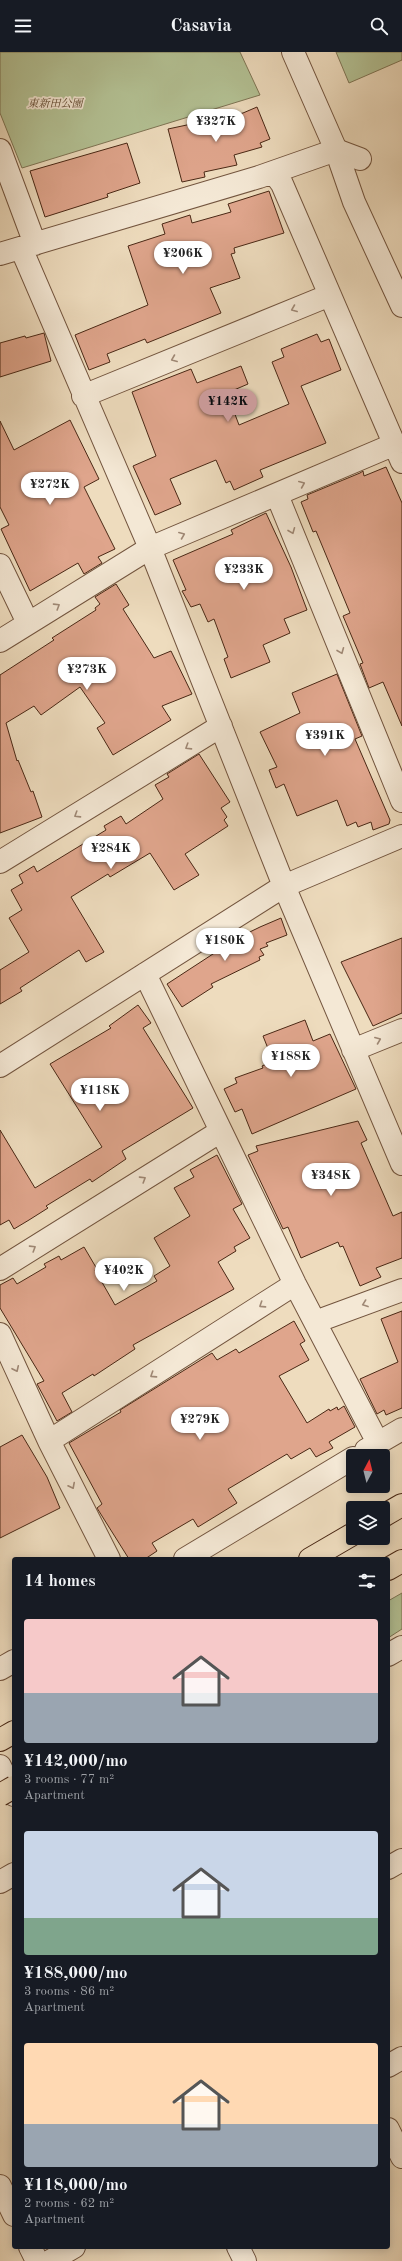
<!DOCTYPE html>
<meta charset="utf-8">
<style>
:root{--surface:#171b24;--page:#242831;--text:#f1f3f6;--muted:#9ea1a6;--accent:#c59692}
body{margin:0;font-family:"Old Standard TT","Noto Serif JP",serif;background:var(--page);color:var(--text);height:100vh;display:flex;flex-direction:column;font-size:15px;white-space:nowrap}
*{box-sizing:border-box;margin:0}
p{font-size:13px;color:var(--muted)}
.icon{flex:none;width:22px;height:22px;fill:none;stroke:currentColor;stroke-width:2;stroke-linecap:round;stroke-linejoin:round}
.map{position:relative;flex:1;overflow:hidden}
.side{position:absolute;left:12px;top:1505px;width:378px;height:692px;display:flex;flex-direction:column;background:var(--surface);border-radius:4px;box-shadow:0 2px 10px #0003}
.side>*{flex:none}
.needle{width:26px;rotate:7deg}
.controls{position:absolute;left:346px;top:1397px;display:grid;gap:8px}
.controls a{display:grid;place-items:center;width:44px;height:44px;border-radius:4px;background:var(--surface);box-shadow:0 2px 10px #0003;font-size:20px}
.price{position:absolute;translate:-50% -34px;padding:0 9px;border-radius:14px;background:#fff;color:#222;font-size:13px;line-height:26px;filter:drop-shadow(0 1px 2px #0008)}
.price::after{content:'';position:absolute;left:50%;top:24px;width:12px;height:9px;margin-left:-6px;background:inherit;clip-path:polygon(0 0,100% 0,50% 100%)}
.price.on{background:var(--accent);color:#111}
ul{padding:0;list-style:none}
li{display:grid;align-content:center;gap:8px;height:212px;padding:0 12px}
li span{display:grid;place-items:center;height:124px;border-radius:4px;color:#555}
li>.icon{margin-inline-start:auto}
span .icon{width:72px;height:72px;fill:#fffc;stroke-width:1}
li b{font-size:17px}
h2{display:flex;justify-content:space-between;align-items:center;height:48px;padding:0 12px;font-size:17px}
header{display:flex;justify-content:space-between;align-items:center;height:52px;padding:0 12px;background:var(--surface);font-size:18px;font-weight:700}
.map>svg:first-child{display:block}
</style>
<header><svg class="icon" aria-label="menu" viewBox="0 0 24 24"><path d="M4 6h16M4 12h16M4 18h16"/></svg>Casavia<svg class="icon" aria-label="search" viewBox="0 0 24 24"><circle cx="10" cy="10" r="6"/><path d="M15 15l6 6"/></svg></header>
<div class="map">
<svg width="402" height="2209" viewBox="0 0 402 2209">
<rect width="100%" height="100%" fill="#eedcbe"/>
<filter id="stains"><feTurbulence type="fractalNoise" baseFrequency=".005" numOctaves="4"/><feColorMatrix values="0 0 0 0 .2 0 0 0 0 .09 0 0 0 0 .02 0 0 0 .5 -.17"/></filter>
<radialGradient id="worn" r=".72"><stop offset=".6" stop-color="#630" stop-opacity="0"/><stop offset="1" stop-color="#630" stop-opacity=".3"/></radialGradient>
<path fill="#b4c295" stroke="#7f7555" d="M0,0H240L260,43L22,116L0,61Z
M336,0H402V8L349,31Z
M402,1541V1577L388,1586V1549Z"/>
<path fill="#dfa58c" stroke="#4a2815" d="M257,55L270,87L260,91L262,95L234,103L237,113L204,120L205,125L182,130L168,77L243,61Z
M127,91L140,131L107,142L108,145L45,165L30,119Z
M269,139L284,181L234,196L235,201L231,202L240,226L210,236L221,261L147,291L145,287L107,302L110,310L89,318L75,283L148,253L128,194L165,182L162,172L190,163L192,171L231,160L228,152Z
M44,281L51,309L0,325V291L25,284L26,286Z
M317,282L321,290L329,287L341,318L301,334L326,391L260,418L263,425L234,438L230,429L226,431L216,408L170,427L181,452L155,463L133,414L156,404L132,340L191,317L197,331L241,314L248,332L227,341L239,373L289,352L272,310L284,305L281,297Z
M70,368L99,427L84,435L115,497L98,505L102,511L84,522L78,511L30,539L1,477L9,473L0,455V369L14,398Z
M386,415L402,451V674L383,630L369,636L360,612L363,611L343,564L350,561L316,479L313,480L301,450L308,447L307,443L360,421L363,419L364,424Z
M266,461L291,515L307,558L284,567L290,581L263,593L270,610L231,626L224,607L228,605L214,567L208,570L200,552L191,555L182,539L186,538L173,508L233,482L231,478Z
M116,532L129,553L123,557L154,606L171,599L192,642L162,654L171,668L113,703L97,676L105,671L80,635L41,663L34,654L6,671L17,709L18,708L31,740L33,739L42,765L0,781V623L54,588L52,586L96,558L95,556L100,552L95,545Z
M337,622L362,684L355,687L390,768L389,772L373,778L371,770L358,775L356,770L347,774L337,748L297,764L284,732L276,736L269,718L277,715L260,680L300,661L292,641Z
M199,702L230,750L221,756L227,765L224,768L228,774L185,802L199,823L174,838L150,801L110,825L108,822L71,845L104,900L86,910L79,898L20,936L22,939L0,952V918L29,900L9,866L22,858L11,838L23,831L19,823L34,814L37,820L106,778L104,774L121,764L126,772L163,747L155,733L169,725L167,722Z
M281,866L287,883L266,891L268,894L260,897L264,903L259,905L260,908L211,932L213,935L182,955L167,932L216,900L215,897L260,875Z
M402,886V961L373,974L341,910Z
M138,953L151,971L143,976L193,1056L122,1099L126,1107L92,1130L90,1127L46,1154L48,1156L29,1168L14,1177L9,1168L0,1173V1078L35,1136L102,1095L50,1012L111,976L109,974Z
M305,968L313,989L330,982L356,1037L252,1082L242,1057L235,1060L224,1037L237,1031L235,1026L263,1016L262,1014L273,1009L263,984Z
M358,1069L367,1088L361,1091L393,1164L402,1160V1206L376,1216L381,1225L360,1234L343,1194L340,1195L338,1190L301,1206L288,1175L283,1177L248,1103L258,1099L256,1094Z
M217,1103L242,1152L233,1157L250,1186L234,1195L236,1199L218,1210L234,1237L133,1293L135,1297L94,1324L93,1322L62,1341L72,1360L57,1369L37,1332L44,1329L0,1256V1233L13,1226L17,1232L46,1215L44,1212L59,1204L61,1208L84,1195L97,1217L95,1218L115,1253L157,1229L154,1224L170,1214L154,1186L190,1164L174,1136L194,1125L190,1118Z
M402,1259V1356L386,1363L384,1358L377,1362L360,1327L398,1310L381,1267Z
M294,1269L305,1289L300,1292L309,1308L279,1324L307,1371L329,1357L330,1359L337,1355L338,1358L344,1354L355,1375L329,1390L333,1396L316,1405L310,1396L291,1407L287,1402L228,1437L237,1451L198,1475L193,1467L152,1491L157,1499L145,1507H129L97,1456L102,1452L69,1391L121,1360L120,1358L212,1301L217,1308L236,1297L239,1301Z
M22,1383L47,1425L60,1456L0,1486V1395Z"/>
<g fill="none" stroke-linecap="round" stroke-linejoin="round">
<defs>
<path id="minor" d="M0,98L35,192
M274,121L282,132L402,410
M21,196L150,496L284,834L402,1112
M0,202L259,125L336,98L360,107
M83,344L330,243
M277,443L402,749
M0,513L28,571
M0,589L150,496L395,392
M0,810L221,674
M145,922L295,1232L378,1391
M353,998L402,978
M0,1014L284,834L402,784
M0,1217L221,1079
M315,1270L402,1238
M0,1282L49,1389L109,1507
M49,1389L295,1232
M366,1398L402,1377
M185,1507L353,1406
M388,1603L402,1595
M0,1617L14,1609
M388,1816L402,1808
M0,1830L14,1822
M388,2014L402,2006
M388,2077L402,2105
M0,2134L14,2163
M30,2195L37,2209
M50,2209L74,2195"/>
<path id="tertiary" d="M293,0L336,98L354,150L402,254
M0,1714L14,1743
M238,2195L245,2209"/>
<path id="motorway" d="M383,1464L402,1453
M310,1507L353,1482
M388,1517L402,1509
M0,1688L14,1680"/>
</defs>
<use href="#minor" stroke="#73553f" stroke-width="24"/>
<use href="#tertiary" stroke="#73553f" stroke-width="24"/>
<use href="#motorway" stroke="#4a2815" stroke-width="24"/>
<use href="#minor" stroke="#f4e8d5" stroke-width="22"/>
<use href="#tertiary" stroke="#f4e8d5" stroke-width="22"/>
<use href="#motorway" stroke="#eedcbe" stroke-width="22"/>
<defs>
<path id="motorway-bridge" d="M0,1743L14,1735"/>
</defs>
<use href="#motorway-bridge" stroke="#4a2815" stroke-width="24" stroke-linecap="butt"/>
<use href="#motorway-bridge" stroke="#eedcbe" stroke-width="22"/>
</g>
<defs><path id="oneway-chevron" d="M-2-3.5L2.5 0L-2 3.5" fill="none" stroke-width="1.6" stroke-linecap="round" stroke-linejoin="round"/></defs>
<g stroke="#9f8875">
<use href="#oneway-chevron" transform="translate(294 257) rotate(158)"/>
<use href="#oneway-chevron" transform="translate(174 307) rotate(158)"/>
<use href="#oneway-chevron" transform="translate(302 432) rotate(-23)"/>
<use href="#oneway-chevron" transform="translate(292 479) rotate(68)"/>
<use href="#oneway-chevron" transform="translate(182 483) rotate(-22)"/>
<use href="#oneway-chevron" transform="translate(57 554) rotate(-32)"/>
<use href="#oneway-chevron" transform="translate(341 599) rotate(68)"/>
<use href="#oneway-chevron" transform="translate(188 695) rotate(148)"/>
<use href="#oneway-chevron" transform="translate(77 763) rotate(148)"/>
<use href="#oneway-chevron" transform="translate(378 988) rotate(-22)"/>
<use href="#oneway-chevron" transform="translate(143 1127) rotate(-32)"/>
<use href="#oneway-chevron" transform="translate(33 1196) rotate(-32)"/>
<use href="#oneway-chevron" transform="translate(365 1252) rotate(160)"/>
<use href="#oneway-chevron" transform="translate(262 1253) rotate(147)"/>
<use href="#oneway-chevron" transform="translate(16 1317) rotate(65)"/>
<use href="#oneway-chevron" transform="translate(153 1323) rotate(147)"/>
<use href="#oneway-chevron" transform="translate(72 1434) rotate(63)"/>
</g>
<g text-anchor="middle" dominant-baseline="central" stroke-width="3.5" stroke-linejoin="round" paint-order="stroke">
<g font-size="11" font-style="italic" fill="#5f472f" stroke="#f4e8d5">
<text x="55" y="52">東新田公園</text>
</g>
</g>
<rect width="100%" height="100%" filter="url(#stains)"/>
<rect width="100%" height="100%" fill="url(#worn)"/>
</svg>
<div class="controls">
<a><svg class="needle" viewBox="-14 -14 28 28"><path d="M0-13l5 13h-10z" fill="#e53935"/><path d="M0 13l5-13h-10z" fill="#9ea1a6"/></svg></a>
<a><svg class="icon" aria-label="layers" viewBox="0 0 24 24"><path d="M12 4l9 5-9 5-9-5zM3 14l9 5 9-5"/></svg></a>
</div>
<b class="price" style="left:216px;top:91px">¥327K</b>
<b class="price" style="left:183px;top:223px">¥206K</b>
<b class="price on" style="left:228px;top:371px">¥142K</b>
<b class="price" style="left:50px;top:454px">¥272K</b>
<b class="price" style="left:244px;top:539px">¥233K</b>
<b class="price" style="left:87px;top:639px">¥273K</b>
<b class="price" style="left:325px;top:705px">¥391K</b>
<b class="price" style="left:111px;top:818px">¥284K</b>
<b class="price" style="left:225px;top:910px">¥180K</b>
<b class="price" style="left:291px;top:1026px">¥188K</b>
<b class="price" style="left:100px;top:1060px">¥118K</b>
<b class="price" style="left:331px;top:1145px">¥348K</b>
<b class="price" style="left:124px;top:1240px">¥402K</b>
<b class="price" style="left:200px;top:1389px">¥279K</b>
<section class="side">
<h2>14 homes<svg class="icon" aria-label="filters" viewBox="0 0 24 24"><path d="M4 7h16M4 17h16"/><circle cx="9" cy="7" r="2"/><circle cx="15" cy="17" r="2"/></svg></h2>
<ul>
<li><span style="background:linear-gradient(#f6c9c9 60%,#9aa5b1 0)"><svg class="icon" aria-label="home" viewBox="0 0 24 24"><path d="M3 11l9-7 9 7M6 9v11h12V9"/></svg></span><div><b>¥142,000/mo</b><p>3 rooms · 77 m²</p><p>Apartment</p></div></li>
<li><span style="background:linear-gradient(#c9d6e8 70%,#7fa58c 0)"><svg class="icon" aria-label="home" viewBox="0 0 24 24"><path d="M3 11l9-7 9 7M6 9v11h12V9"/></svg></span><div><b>¥188,000/mo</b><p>3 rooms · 86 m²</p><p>Apartment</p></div></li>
<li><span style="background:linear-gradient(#ffd9b3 65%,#9aa5b1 0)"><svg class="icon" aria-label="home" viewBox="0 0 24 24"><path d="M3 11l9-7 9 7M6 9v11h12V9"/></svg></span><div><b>¥118,000/mo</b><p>2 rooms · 62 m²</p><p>Apartment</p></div></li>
</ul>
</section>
</div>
